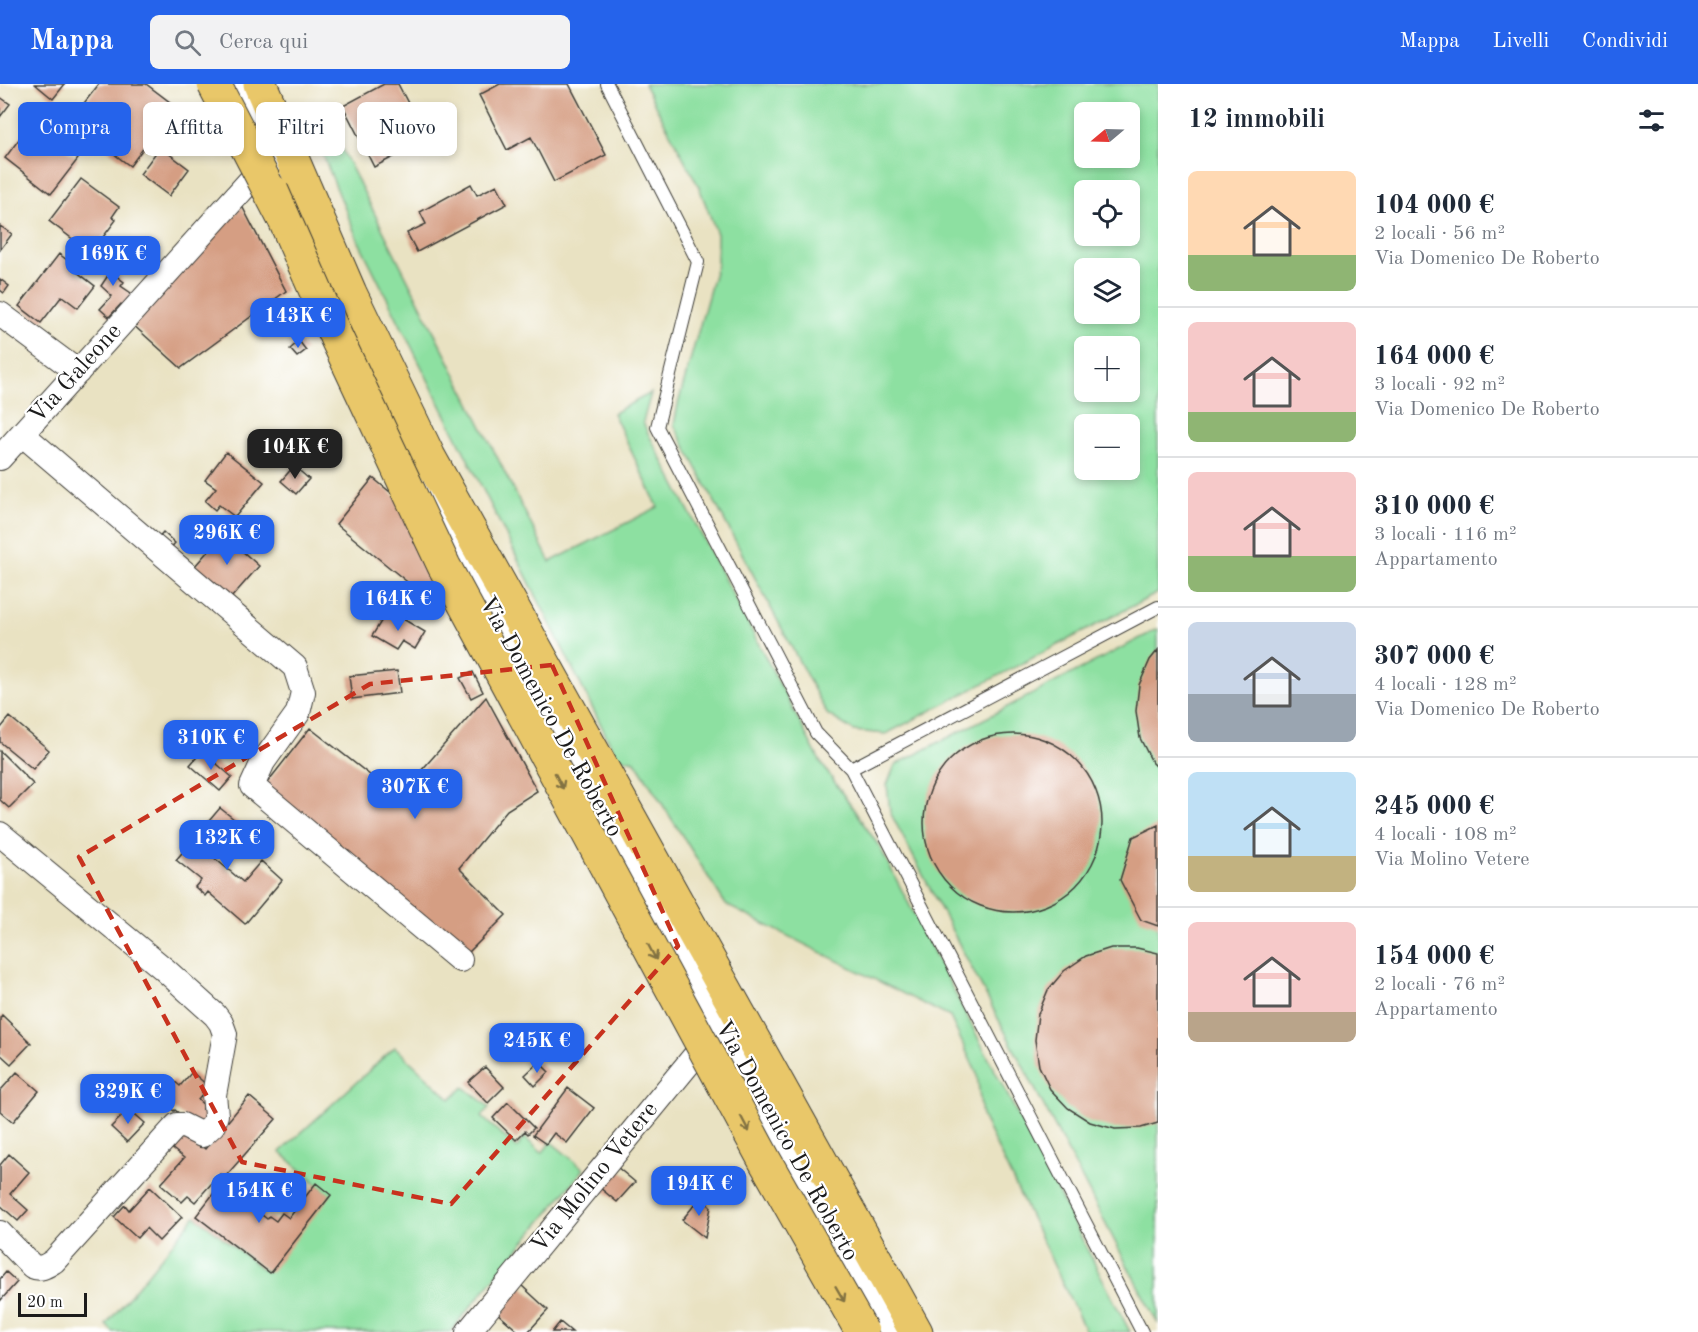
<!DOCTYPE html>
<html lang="it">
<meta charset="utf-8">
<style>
:root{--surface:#fff;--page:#f2f2f3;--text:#1f2937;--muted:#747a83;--line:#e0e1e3;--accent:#2563eb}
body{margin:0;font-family:"Old Standard TT",serif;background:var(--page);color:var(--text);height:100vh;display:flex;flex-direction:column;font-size:22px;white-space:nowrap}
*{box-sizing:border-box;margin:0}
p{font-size:20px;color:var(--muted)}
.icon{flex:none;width:33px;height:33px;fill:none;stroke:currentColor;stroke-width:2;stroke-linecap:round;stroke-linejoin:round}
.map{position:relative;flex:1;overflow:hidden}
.side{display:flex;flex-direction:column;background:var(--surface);width:540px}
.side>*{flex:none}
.banner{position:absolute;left:18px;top:18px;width:570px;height:54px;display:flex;gap:12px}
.needle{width:39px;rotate:251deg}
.buttons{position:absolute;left:1074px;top:18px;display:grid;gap:12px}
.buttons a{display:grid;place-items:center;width:66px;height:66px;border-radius:9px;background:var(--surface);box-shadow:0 3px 9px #0003;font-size:30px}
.scale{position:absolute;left:18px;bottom:15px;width:69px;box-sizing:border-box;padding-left:6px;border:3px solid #1c1c1c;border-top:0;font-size:16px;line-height:21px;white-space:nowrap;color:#1c1c1c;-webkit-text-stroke:4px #fff;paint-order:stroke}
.price{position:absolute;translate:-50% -51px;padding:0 14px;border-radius:12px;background:var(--accent);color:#fff;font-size:20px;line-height:39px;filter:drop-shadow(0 2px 3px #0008)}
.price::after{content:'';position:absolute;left:50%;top:36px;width:18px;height:14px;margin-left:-9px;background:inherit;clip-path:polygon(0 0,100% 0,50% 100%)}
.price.current{background:#222;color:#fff}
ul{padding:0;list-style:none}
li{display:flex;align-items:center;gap:18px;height:150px;padding:0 30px}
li+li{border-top:2px solid var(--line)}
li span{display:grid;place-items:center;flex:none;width:168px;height:120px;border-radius:9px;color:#555}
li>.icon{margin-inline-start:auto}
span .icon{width:72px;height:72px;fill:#fffc;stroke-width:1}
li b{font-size:26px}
h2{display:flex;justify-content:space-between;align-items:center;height:72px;padding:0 30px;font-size:26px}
.chip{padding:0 21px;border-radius:9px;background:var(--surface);box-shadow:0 3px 9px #0003;font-size:21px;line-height:54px}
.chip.current{background:var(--accent);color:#fff}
header{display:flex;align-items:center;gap:36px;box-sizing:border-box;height:84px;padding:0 30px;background:var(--accent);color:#fff}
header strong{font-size:28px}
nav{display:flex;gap:33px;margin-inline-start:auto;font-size:21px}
.search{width:420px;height:54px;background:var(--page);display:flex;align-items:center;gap:15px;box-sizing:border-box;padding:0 21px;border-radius:9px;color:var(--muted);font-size:22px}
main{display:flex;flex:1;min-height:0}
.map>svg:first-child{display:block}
</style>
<header>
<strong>Mappa</strong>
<div class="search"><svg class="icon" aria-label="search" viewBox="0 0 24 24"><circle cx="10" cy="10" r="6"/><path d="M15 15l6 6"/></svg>Cerca qui</div>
<nav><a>Mappa</a><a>Livelli</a><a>Condividi</a></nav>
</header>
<main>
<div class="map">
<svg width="1158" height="1248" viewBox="0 0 1158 1248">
<rect width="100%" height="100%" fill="#fff"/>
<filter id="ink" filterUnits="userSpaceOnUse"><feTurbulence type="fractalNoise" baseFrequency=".0167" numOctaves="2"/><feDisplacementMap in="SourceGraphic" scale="12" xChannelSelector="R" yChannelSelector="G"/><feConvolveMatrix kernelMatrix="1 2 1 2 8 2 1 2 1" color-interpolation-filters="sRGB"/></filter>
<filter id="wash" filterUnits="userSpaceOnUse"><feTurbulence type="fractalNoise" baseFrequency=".008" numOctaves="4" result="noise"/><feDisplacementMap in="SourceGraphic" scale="24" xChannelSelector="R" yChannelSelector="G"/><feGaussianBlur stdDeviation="1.35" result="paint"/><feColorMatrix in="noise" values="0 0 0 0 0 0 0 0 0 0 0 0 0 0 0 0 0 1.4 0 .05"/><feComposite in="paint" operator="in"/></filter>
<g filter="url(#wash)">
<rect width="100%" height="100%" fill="#e9e2c2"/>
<path fill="#8de0a1" stroke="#547e5e" stroke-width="1.5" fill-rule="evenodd" d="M644,0H1158V509L886,650L854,647L827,630L674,341L678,320L717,180V150L699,103ZM1084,28H1130V74H1084ZM1084,106H1130V152H1084ZM1130,184V230H1084V184ZM1084,262H1130V308H1084ZM1084,340H1130V386H1084Z
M331,43L550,478L658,423L613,329L651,309L643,338L648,349L820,677L879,762L1130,1248H1086L982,1032L977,990L950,933L726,821L635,677L617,673L357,154L318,59Z
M1158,545V1240L890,728L887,701L895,681Z
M395,963L450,1015L464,1003L489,1023L482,1033L517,1064L524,1053L542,1069L551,1058L584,1085L450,1248H113L106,1241L195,1132L266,1188L330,1111L280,1068Z"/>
<g id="blocks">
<path fill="#d59e83" d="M35,0H65L53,15Z
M99,0H146L175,22L130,82L70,37Z
M384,0H398L427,56L374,83L343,22Z
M500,0H569L606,71L554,98L531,53L507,66L479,11Z
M0,13L10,20L0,33Z
M31,39L78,75L51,110L5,74Z
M160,63L189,85L169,112L140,90Z
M81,95L119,123L112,133L116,136L91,169L49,137Z
M471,100L477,111L497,101L507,120L417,168L407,149L426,140L420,128Z
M242,122L286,207L181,284L131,239Z
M0,142L12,150L0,166Z
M104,169L117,179L111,188L124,198L121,202L134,211L123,222L121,220L109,233L100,225L112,212L101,202L109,190L95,180Z
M59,170L75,182L72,184L95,202L78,224L62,212L41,239L19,222Z
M0,195L9,202L4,209L0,206Z
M299,257L306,266L297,273L290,265Z
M226,368L264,398L235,433L219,421L215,426L205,417L216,404L205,396Z
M294,382L309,395L296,410L281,397Z
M373,394L429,440L413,458L449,487L427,514L336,440Z
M163,448L175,459L168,467L156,456Z
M223,450L259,482L231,514L195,482Z
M388,526L425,548L415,565L402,557L396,566L372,552Z
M1158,566V684L1152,678L1140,654L1136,627L1139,601L1150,576Z
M397,587L400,609L352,615L349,592Z
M473,588L483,608L471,614L460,594Z
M486,613L537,707L507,726L459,784L506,831L465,872L263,704L310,644L398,713Z
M10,633L49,666L33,685L0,658V645Z
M924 739a89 89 0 1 1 178 0a89 89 0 1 1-178 0Z
M0,667L33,700L9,724L0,716Z
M202,667L232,693L220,707L190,681Z
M220,724L239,739L212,772L243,798L261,777L282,796L245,840L208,808L205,812L195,803L201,796L176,776Z
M1158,741V842L1141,836L1120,796L1133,753Z
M246,747L257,757L249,766L238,756Z
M1111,864H1137L1158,869V1039L1141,1044L1115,1045L1090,1038L1068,1024L1050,1005L1039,982L1035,956L1038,930L1048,906L1064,887L1086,872Z
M2,931L31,959L11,980L0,970V934Z
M539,978L549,988L535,1002L525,991Z
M485,983L504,1003L488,1019L468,998Z
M17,988L39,1007L13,1038L0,1027V1007Z
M192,988L209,1003L198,1016L205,1022L202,1025L211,1033L202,1043L189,1037L175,1026L174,1027L169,1023L167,1025L156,1015L173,996L180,1002Z
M568,1004L594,1024L567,1059L554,1049L546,1060L533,1051Z
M249,1012L276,1035L224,1094L220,1090L195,1118L188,1112L182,1118L161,1100L184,1074L170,1063L184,1047L205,1065Z
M508,1018L534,1044L528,1050L525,1047L516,1056L493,1034Z
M129,1025L145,1039L127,1058L111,1043Z
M9,1070L29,1088L10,1110L28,1126L18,1137L0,1121V1081Z
M617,1083L635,1098L617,1118L599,1103Z
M224,1096L231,1101L234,1109L267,1135L269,1132L276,1137L282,1129L289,1134L316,1099L331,1111L270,1189L196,1132Z
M150,1103L182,1133L159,1157L146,1144L137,1154L114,1133L125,1121L129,1126Z
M701,1113L711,1123L705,1154L682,1136Z
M6,1188L17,1198L0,1217V1195Z
M521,1201L548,1226L528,1248H519L496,1228Z
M560,1238L572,1248H552Z"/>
</g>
</g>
<g filter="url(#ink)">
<use href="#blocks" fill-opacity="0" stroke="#3b3a35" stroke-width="1.5"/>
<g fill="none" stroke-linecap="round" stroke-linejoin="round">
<defs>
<path id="service" d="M607,0L698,178L657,343L816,649L851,685L1142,1248
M851,685L1158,523"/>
<path id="minor" d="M241,0L295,123
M0,230L78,288
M22,350L295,583L303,608L298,629L263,678L252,702L460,876
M0,374L268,77
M428,401L462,472L533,606L893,1248
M0,750L164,885L215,931L221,939L225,950L214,1011L216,1031L213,1041L202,1051L182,1041H177L54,1177C46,1182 41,1186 32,1182L0,1149
M468,1248L712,951"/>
<path id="trunk" d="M260,0L350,209L429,373L916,1248"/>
</defs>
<use href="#service" stroke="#3b3a35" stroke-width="14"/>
<use href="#minor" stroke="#3b3a35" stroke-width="26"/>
<use href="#trunk" stroke="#3b3a35" stroke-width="35"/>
<use href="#service" stroke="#fff" stroke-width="12"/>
<use href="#minor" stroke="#fff" stroke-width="24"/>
<use href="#trunk" stroke="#e9c769" stroke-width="33"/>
<defs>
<path id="trunk-bridge" d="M272,107L336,253L444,482L765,1077L862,1248"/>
<path id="motorway-bridge" d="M214,0L283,133"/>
</defs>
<use href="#trunk-bridge" stroke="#3b3a35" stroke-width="35" stroke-linecap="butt"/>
<use href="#motorway-bridge" stroke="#3b3a35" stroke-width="35" stroke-linecap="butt"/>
<use href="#trunk-bridge" stroke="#e9c769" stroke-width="33"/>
<use href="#motorway-bridge" stroke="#e9c769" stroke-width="33"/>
</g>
<defs><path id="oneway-shaft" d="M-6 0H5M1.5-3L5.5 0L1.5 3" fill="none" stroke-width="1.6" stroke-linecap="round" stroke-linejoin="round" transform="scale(1.5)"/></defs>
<g stroke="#827242">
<use href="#oneway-shaft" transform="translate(559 697) rotate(62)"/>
<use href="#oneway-shaft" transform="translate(652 868) rotate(62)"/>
<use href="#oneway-shaft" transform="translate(745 1040) rotate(62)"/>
<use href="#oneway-shaft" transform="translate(840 1210) rotate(60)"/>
</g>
</g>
<path fill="none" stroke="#c8321e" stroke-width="4.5" stroke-dasharray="12 8" stroke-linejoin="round" d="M552,581L678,862L451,1120L242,1078L79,773L370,600Z"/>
<g text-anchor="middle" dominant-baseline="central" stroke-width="4.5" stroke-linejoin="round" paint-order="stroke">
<g font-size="24" fill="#1c1c1c" stroke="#fff">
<text transform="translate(76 290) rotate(-48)">Via Galeone</text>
<text transform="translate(550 633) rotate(61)">Via Domenico De Roberto</text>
<text transform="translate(786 1057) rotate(61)">Via Domenico De Roberto</text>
<text transform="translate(595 1094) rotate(-51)">Via Molino Vetere</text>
</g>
</g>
</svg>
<div class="buttons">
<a><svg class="needle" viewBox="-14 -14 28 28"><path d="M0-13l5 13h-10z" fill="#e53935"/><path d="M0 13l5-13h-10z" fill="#747a83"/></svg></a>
<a><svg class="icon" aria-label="locate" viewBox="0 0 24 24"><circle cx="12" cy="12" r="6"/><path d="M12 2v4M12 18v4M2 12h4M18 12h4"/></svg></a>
<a><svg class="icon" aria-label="layers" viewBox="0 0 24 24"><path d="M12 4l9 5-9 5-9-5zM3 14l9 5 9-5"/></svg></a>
<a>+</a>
<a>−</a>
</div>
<div class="scale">20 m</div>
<b class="price" style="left:113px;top:203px">169K €</b>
<b class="price" style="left:298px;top:265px">143K €</b>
<b class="price current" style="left:295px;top:396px">104K €</b>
<b class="price" style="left:227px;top:482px">296K €</b>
<b class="price" style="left:398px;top:548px">164K €</b>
<b class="price" style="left:211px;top:687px">310K €</b>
<b class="price" style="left:415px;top:736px">307K €</b>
<b class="price" style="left:227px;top:787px">132K €</b>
<b class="price" style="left:537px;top:990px">245K €</b>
<b class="price" style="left:128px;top:1041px">329K €</b>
<b class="price" style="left:699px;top:1133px">194K €</b>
<b class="price" style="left:259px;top:1140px">154K €</b>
<div class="banner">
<a class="chip current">Compra</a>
<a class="chip">Affitta</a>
<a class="chip">Filtri</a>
<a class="chip">Nuovo</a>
</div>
</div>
<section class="side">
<h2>12 immobili<svg class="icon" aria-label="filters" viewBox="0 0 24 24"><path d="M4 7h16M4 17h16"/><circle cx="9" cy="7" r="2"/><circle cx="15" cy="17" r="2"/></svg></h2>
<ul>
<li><span style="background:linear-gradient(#ffd9b3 70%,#8fb573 0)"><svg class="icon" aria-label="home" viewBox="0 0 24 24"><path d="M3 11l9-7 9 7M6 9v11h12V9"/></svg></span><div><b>104 000 €</b><p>2 locali · 56 m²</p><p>Via Domenico De Roberto</p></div></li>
<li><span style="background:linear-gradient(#f6c9c9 75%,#8fb573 0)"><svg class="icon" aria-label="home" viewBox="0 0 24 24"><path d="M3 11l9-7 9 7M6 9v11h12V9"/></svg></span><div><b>164 000 €</b><p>3 locali · 92 m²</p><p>Via Domenico De Roberto</p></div></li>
<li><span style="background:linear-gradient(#f6c9c9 70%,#8fb573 0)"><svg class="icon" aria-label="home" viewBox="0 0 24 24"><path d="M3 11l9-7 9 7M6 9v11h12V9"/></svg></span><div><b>310 000 €</b><p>3 locali · 116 m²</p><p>Appartamento</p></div></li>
<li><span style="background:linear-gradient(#c9d6e8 60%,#9aa5b1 0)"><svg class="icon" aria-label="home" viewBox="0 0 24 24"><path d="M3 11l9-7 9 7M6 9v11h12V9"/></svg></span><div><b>307 000 €</b><p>4 locali · 128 m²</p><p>Via Domenico De Roberto</p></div></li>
<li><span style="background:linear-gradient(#bfe0f5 70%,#c2b280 0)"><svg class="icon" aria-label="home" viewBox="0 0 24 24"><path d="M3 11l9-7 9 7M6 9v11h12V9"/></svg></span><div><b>245 000 €</b><p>4 locali · 108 m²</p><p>Via Molino Vetere</p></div></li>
<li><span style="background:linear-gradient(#f6c9c9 75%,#b9a48a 0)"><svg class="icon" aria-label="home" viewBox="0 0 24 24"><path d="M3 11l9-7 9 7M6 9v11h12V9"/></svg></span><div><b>154 000 €</b><p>2 locali · 76 m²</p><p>Appartamento</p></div></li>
</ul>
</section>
</main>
